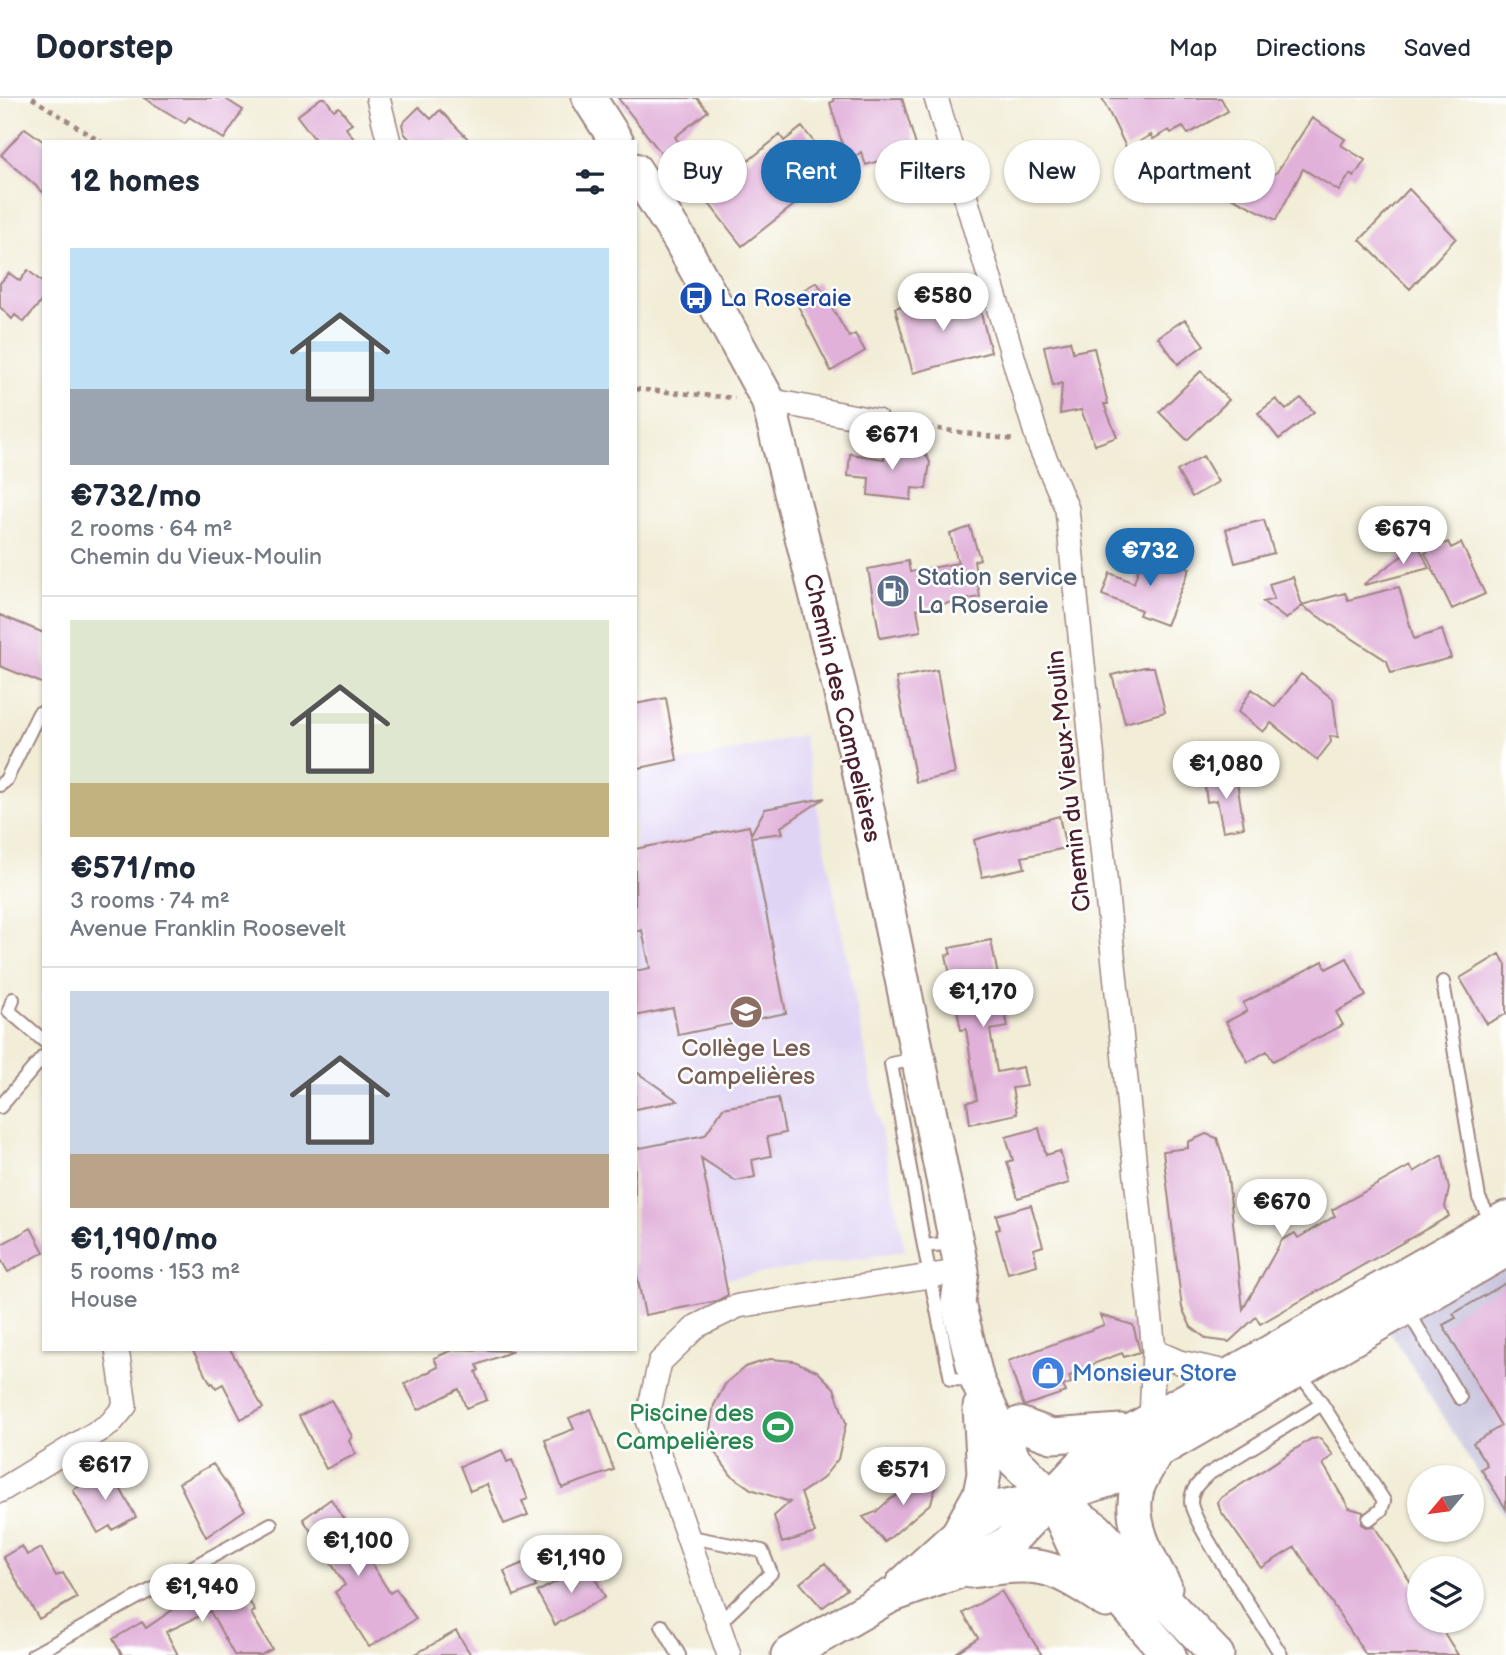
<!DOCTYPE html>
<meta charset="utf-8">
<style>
:root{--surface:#fff;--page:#f2f2f3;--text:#1f2937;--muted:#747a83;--line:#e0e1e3;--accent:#1f6fb2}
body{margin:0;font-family:"Balsamiq Sans",sans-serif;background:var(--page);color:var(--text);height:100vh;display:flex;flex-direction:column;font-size:26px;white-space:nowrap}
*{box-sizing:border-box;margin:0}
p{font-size:23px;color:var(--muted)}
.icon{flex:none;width:38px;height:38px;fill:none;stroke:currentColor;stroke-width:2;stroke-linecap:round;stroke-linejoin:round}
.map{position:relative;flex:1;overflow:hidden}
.details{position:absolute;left:42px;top:42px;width:595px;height:1211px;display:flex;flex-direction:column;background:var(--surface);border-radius:0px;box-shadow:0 2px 5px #0004}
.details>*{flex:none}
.hud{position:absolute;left:658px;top:42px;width:665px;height:63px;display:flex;gap:14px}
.needle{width:46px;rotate:241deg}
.controls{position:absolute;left:1407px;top:1367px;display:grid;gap:14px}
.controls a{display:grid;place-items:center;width:77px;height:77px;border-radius:50%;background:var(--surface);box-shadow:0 2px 5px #0004;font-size:35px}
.price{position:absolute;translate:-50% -60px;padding:0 16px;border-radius:24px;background:#fff;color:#222;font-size:23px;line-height:46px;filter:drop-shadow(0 2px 4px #0008)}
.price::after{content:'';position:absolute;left:50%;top:42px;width:21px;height:16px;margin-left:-10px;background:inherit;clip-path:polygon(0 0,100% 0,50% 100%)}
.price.selected{background:var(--accent);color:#fff}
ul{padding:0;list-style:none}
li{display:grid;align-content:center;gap:14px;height:371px;padding:0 28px}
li+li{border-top:2px solid var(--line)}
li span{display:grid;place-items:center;height:217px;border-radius:0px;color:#555}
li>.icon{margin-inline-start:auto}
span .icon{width:126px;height:126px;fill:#fffc;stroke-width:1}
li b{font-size:30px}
h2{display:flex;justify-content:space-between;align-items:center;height:84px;padding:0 28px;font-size:30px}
.pill{padding:0 24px;border-radius:32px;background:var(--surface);box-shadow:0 2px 5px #0004;font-size:24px;line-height:63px}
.pill.selected{background:var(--accent);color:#fff}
header{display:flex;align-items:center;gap:42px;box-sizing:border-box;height:98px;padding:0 35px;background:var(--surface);border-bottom:2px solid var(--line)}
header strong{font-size:33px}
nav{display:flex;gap:38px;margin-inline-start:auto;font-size:24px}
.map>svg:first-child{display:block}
</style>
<header>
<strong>Doorstep</strong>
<nav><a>Map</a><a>Directions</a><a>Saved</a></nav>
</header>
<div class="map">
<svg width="1506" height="1557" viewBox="0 0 1506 1557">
<rect width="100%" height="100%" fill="#fff"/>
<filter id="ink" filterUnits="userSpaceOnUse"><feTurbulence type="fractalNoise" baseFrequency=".0143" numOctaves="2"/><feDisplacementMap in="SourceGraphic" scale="14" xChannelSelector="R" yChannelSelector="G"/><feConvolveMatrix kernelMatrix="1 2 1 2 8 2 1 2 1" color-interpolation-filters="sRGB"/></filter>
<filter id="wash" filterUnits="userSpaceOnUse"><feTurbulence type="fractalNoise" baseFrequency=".00686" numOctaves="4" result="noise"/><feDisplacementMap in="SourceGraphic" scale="28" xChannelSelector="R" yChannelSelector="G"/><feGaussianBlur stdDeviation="1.57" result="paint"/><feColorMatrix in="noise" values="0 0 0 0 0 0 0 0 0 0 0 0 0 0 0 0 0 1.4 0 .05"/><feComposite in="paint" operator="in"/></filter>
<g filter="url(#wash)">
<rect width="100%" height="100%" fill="#f2edd7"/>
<path fill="#e0d4f4" d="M803,637L905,1153L725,1181L729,1200L645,1217L638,1183H635V675Z"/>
<path fill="#c4c0db" d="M1506,1164V1421L1388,1230Z"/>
<g id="blocks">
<path fill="#e1b1da" d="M144,0H224L243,12L224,41L189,19L185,25Z
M321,0H325L334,12L339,9L352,26L346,30L356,44H317L297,18Z
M618,0H697L708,13L675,39L694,66L679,78Z
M833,0H902L917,51L866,67L861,54L848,65L830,5L834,3Z
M1102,0H1221L1228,13L1188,36L1183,29L1171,35L1169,32L1153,41L1151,37L1127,51Z
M419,9L431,21L440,12L471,44H412L404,35L402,26Z
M1312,20L1345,41L1341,47L1365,62L1354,79L1350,76L1339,93L1303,71L1276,122L1223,95L1241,61L1273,77L1277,74Z
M802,29L837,73L742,148L700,94L745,58L748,63L780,37L784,43Z
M25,30L44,44V95L1,57Z
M1409,91L1456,140L1410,191L1360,142Z
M28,172L44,186V200L24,224L15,217L12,221L0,209V185L9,175L20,183Z
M817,184L849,239L855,236L865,253L831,273L793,198Z
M976,196L991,254L913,275L895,210L915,204L917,212Z
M1185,221L1204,247L1178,266L1158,239Z
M1070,243L1073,254L1094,250L1108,306H1104L1117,339L1095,347L1081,312L1060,316L1062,285L1053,288L1044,248Z
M1201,273L1229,302L1187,342L1159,314Z
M1301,300L1314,314L1279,341L1258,315L1276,301L1286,312Z
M885,349L924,354L930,364L926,391L912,390L911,402L868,397L869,380L848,378L850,356L884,361Z
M1203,358L1218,384L1192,399L1177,373Z
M1264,422L1274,455L1235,465L1226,431Z
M970,429L980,461L974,463L980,499L917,511L921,533L880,540L868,471L908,463L910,474L958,465L950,436Z
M1448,444L1451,450L1461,445L1485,496L1452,511L1425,455Z
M1418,446L1429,470L1365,487L1364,486Z
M1154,456L1190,470L1166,527L1139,517L1141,512L1102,497L1110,475L1134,485L1142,460L1151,464Z
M1293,479L1302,507L1345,495L1348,502L1399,489L1414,541L1442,532L1451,560L1391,575L1387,563L1302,508L1286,521L1263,504L1274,501L1269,486Z
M0,517L44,535V586L0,568Z
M1144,569H1154L1165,614L1125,625L1112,577Z
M937,572L955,676L916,684L896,580Z
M1301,576L1333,601L1338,639L1330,638L1331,644L1317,662L1271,625L1263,634L1238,614L1252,591L1275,609Z
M666,600L677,662L635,671V606Z
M1236,677L1244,729L1223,733L1217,702L1207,704L1204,682Z
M825,700L781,729L783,735L751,739L786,915L678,937L673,910L635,918V873L650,870L642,832L635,834V751L749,728L751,736L765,711Z
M1059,718L1066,750L1022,759L1025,770L982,779L974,742Z
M991,842L1008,929L990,932L997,974L1023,969L1027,988L1012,990L1017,1016L970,1026L967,1004L977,1002L966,931L961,932L946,857L951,856L949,850Z
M1500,856L1506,867V916L1487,926L1460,880Z
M1347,860L1366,898L1336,914L1343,927L1273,963L1267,953L1248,964L1226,924L1247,913L1243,905L1323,863L1326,871Z
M635,973L678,1003L635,1011Z
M778,1000L785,1035L767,1039L771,1058L752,1062L755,1079L736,1083L701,1060L728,1197L717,1203L645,1217L635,1168V1051L705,1037L723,1010Z
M1039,1030L1046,1057L1060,1053L1069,1085L1018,1100L1007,1064L1013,1062L1006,1039Z
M1206,1036L1217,1040L1227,1072L1243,1211L1282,1142L1295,1135L1298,1140L1335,1118L1332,1112L1410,1068L1414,1074L1442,1057L1449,1091L1445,1109L1449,1118L1260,1226L1256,1219L1229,1244L1207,1241L1191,1229L1182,1210L1163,1053L1188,1050V1044Z
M1031,1107L1043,1148L1034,1151L1037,1167L1008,1175L996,1132L1000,1131L996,1117Z
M31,1130L44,1154L8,1174L0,1160V1147Z
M1506,1185V1411L1481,1371L1487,1367L1473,1345L1501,1328L1443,1227L1456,1220L1453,1216Z
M1100,1217L1133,1227L1140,1254L1124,1259L1122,1255L1082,1270L1083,1274L1069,1278L1071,1285L1063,1288L1066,1294L1024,1308L1008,1263L1104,1227Z
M192,1251H230L263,1310L241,1321L223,1286L216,1290L213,1285L211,1286Z
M455,1251L513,1253L477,1267L479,1272L476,1274L487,1302L466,1310L459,1291L418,1312L405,1286L438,1269L434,1260Z
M770,1261L794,1263L817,1273L834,1290L846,1325L838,1361L822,1381L801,1395L815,1435L782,1445L774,1418L790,1404L751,1391L731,1377L716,1356L710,1332L714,1307L726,1285L745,1269Z
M331,1302L352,1338L349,1343L356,1356L326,1371L299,1318Z
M591,1311L614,1372L562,1390L545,1342L574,1331L569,1320Z
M1320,1340L1333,1357L1323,1366L1349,1410L1363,1414L1362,1426L1366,1429L1374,1428L1419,1497V1522H1436L1458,1557H1366L1295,1449L1261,1470L1220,1412L1218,1404L1222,1399L1311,1341Z
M502,1352L507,1364L512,1362L528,1401L522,1403L528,1417L504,1426L487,1386L470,1393L460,1368Z
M213,1366L245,1412L206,1439L179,1385Z
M109,1370L136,1419L112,1432L110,1428L98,1435L73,1392Z
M942,1370L931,1405L885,1444L863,1419L876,1414L889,1402Z
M331,1401L390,1495L396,1491L416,1521L369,1549L335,1494L345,1487L303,1421Z
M22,1448L27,1457L41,1450L56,1478L63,1475L77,1500L39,1521L3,1459Z
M526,1464L536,1489L514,1498L504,1473Z
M825,1465L847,1491L822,1510L800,1485Z
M588,1467L605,1499L555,1527L537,1494Z
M235,1479L255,1513L251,1515L272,1551L261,1557H234L210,1513L166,1534L178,1557H122L113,1541L142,1524L146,1530L181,1506Z
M1001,1493L1042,1557H953L978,1540L963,1515Z
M456,1533L471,1557H414Z"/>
</g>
</g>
<g filter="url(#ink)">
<use href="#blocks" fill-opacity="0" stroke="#9e8681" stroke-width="2"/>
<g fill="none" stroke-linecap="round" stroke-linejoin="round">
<defs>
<path id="lane" d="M0,687L6,682L39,615
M1443,884L1479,1100L1493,1126
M13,901L9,913L44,943
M916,961L891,966L924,1148L954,1145
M0,1009L44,958
M924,1148L951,1281L975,1282
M1406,1210L1460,1300
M1322,1306L1384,1403L1381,1412L1369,1421
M686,1438L762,1453L771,1475L718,1526
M662,1528L679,1557
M33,1557L271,1426
M1281,1557C1267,1531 1191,1425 1191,1404C1191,1391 1199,1385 1207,1377L1322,1306L1298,1273"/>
<path id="street" d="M378,0L389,44
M936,0L1039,346L1067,411L1154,1253L1151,1321
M768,302L877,323
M1154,1253L1179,1264L1231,1275L1235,1281
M0,1393L110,1326L125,1308L117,1251
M729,1557L647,1322L660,1264L697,1228L738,1208L962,1173"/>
<path id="secondary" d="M589,0L617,44
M635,72L680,142L768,302L855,652L962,1173L958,1205L977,1282L1014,1362L1052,1400L1096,1431L1217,1557
M1019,1326L1052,1338L1121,1333
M1158,1352C1151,1364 1141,1378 1137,1391C1128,1425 1148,1459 1165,1489
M1052,1400L1074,1448L1169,1557
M959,1434L980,1396L984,1376L980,1309
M970,1473C1039,1464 1047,1463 1106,1503
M902,1487L957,1437L1001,1409L1052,1400L1108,1382L1506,1152
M788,1557L890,1498L957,1474L1009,1444L1093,1355L1506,1120"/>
</defs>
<use href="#lane" stroke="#9e8681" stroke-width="16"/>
<use href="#street" stroke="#9e8681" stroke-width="26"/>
<use href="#secondary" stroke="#9e8681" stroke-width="37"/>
<path stroke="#9e8681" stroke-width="4.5" stroke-dasharray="5 5" stroke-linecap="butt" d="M32,0L101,44
M635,291L735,300
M898,325L1014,342"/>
<use href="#lane" stroke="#fff" stroke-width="12"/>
<use href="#street" stroke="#fff" stroke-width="23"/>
<use href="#secondary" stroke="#fff" stroke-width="33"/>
</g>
</g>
<defs>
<symbol id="bus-disc" viewBox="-11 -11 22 22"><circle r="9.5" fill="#1a4fb4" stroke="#fff"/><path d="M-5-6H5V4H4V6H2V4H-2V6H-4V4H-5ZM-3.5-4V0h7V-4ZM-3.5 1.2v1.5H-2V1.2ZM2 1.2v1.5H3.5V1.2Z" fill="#fff"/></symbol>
<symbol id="fuel-disc" viewBox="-11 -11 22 22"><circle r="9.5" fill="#5c6f8a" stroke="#fff"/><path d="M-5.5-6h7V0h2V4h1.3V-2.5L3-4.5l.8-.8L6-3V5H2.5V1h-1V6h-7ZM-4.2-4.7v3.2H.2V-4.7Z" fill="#fff"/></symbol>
<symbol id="school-disc" viewBox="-11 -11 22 22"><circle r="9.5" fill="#8d6e63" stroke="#fff"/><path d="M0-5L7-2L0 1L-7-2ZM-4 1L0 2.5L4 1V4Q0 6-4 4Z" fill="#fff"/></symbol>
<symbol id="shop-disc" viewBox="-11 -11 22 22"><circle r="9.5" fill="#3f7fe0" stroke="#fff"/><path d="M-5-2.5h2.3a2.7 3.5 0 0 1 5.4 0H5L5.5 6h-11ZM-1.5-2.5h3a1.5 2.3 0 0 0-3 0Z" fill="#fff"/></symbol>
<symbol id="stadium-disc" viewBox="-11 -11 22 22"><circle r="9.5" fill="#2e9e5b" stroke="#fff"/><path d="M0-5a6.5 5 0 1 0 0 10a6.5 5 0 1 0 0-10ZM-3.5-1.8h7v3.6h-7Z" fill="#fff"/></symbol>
</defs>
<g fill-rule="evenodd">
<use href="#bus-disc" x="677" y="181" width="38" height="38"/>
<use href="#fuel-disc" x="874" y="474" width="38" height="38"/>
<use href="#school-disc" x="727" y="895" width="38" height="38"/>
<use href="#shop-disc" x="1029" y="1256" width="38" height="38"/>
<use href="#stadium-disc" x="759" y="1310" width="38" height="38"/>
</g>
<g text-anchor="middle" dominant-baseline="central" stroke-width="5" stroke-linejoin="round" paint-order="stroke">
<g font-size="24" fill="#164399" stroke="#fff" text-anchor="start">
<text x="720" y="200">La Roseraie</text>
</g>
<g font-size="24" fill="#4e5e75" stroke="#fff" text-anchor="start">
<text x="917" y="479">Station service<tspan x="917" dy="28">La Roseraie</tspan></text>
</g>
<g font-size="24" fill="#4a1f2b" stroke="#fff">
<text transform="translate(842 610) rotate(77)">Chemin des Campelières</text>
<text transform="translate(1069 683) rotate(-96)">Chemin du Vieux-Moulin</text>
</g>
<g font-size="24" fill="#785e54" stroke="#fff">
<text x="746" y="950">Collège Les<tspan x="746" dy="28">Campelières</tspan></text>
</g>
<g font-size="24" fill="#366cbe" stroke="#fff" text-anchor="start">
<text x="1072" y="1275">Monsieur Store</text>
</g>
<g font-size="24" fill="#27864d" stroke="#fff" text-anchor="end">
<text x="754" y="1315">Piscine des<tspan x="754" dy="28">Campelières</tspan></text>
</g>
</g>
</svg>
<div class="controls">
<a><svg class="needle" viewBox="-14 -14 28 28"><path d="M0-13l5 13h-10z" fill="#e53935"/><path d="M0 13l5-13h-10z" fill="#747a83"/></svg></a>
<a><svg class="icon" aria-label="layers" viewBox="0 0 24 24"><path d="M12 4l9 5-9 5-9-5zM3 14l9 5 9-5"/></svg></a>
</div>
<b class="price" style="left:943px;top:235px">€580</b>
<b class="price" style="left:892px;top:374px">€671</b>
<b class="price" style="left:1403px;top:468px">€679</b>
<b class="price selected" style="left:1150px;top:490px">€732</b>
<b class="price" style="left:1226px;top:703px">€1,080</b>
<b class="price" style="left:983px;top:931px">€1,170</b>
<b class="price" style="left:1282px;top:1141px">€670</b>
<b class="price" style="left:105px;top:1404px">€617</b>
<b class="price" style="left:903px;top:1409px">€571</b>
<b class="price" style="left:358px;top:1480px">€1,100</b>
<b class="price" style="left:571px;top:1497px">€1,190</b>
<b class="price" style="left:202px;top:1526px">€1,940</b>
<div class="hud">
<a class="pill">Buy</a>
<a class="pill selected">Rent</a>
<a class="pill">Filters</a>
<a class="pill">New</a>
<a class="pill">Apartment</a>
</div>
<section class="details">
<h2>12 homes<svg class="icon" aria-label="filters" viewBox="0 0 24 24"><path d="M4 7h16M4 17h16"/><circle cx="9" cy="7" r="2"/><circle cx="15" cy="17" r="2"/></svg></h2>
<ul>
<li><span style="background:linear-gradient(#bfe0f5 65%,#9aa5b1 0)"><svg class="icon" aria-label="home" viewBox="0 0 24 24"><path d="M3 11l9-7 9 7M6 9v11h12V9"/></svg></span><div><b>€732/mo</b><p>2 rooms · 64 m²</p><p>Chemin du Vieux-Moulin</p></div></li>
<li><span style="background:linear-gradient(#dfe7d0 75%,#c2b280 0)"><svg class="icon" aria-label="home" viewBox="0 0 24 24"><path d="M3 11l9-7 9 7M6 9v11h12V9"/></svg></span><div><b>€571/mo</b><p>3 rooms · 74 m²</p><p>Avenue Franklin Roosevelt</p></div></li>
<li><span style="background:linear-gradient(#c9d6e8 75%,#b9a48a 0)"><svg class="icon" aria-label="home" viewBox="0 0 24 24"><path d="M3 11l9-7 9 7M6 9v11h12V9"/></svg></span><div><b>€1,190/mo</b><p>5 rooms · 153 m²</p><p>House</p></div></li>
</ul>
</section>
</div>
